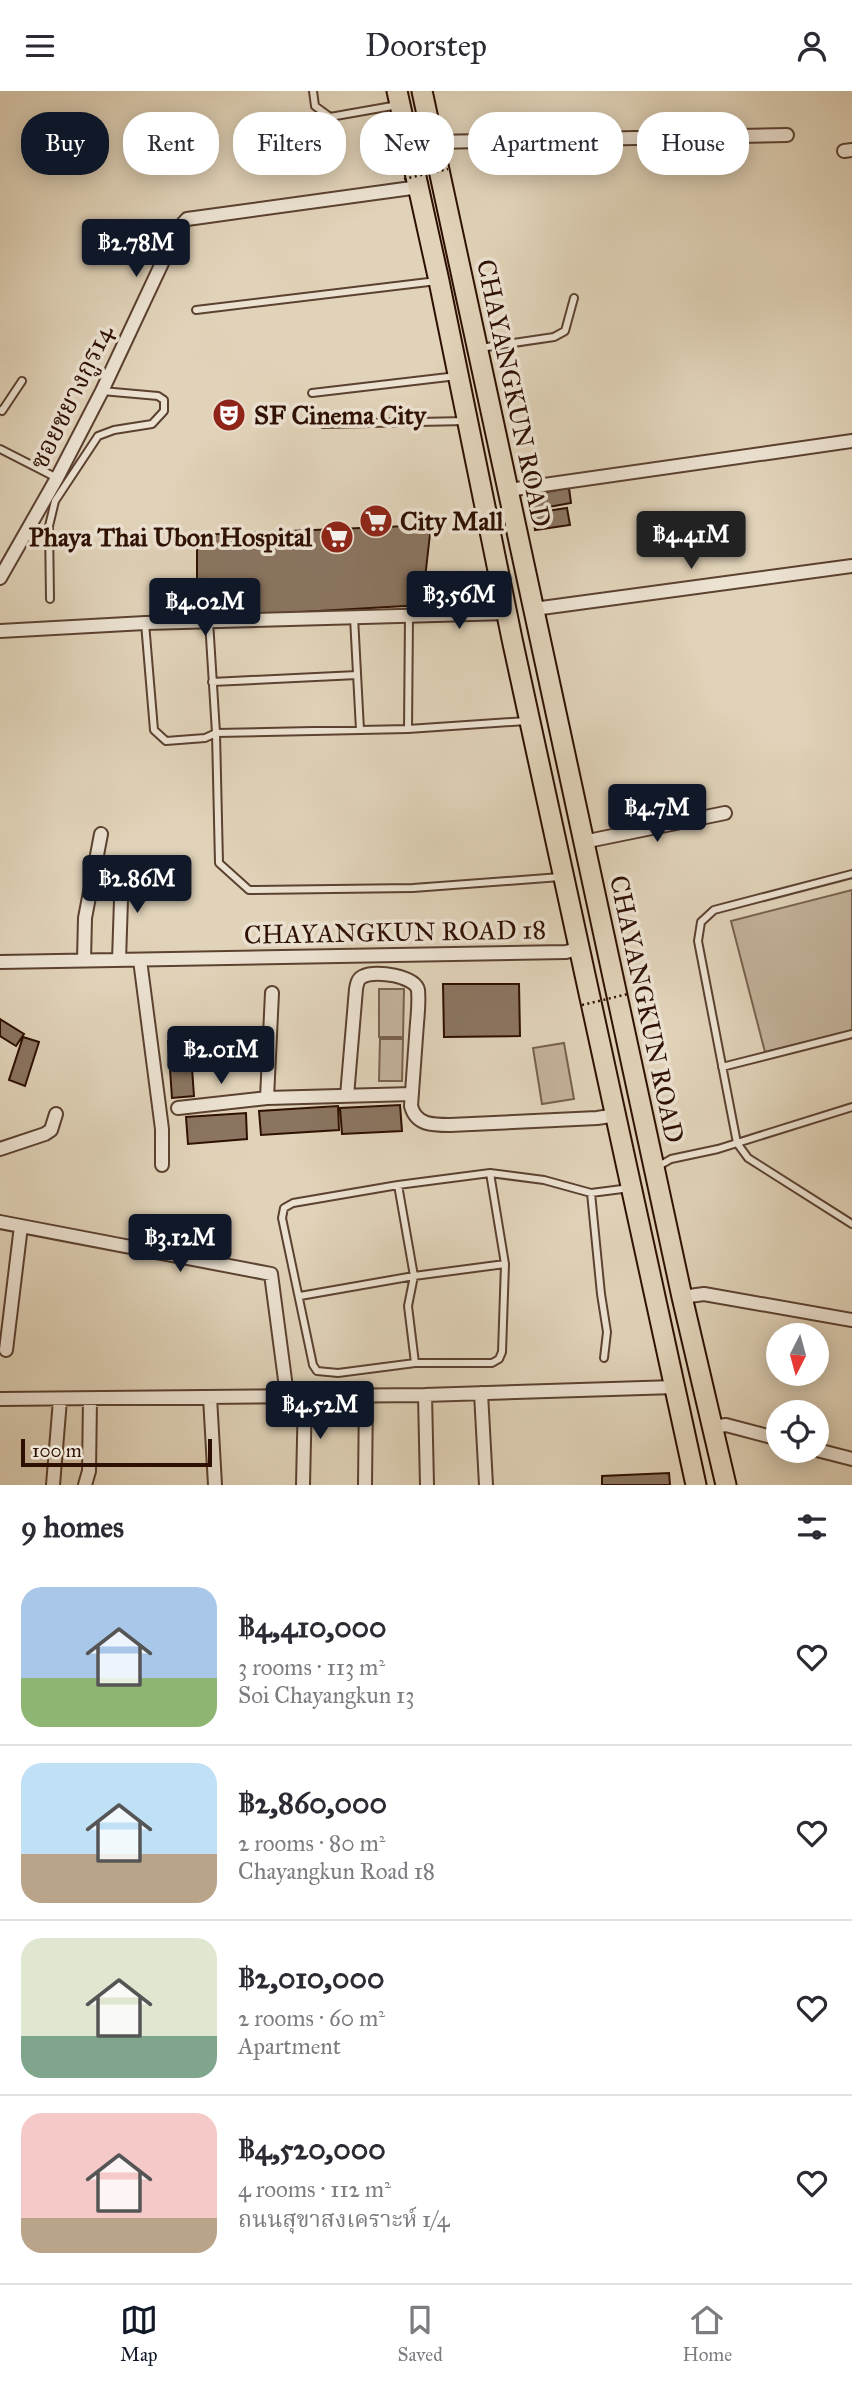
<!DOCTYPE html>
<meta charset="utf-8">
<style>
:root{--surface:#fff;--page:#f7f7f7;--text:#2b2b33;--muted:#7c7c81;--line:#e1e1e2;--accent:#111827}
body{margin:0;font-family:"IM FELL Great Primer","Noto Serif Thai",serif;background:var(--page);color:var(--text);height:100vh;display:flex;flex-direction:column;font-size:26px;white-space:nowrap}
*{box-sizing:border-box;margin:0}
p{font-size:23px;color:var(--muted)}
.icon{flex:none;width:38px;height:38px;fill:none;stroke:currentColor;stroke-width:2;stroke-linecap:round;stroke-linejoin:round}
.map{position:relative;height:1394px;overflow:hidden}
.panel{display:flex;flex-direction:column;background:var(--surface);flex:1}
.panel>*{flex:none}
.guide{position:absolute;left:21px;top:21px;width:810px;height:63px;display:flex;gap:14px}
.needle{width:46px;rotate:186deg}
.buttons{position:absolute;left:766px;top:1232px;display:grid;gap:14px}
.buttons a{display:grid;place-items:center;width:63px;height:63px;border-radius:50%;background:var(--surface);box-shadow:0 4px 18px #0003;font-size:35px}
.scale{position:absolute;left:21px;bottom:18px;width:191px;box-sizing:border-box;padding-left:7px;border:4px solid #2e1002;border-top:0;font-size:19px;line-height:24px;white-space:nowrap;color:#2e1002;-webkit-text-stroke:5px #ece2d2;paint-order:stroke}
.price{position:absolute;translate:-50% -60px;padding:0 16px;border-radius:7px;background:var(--accent);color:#fff;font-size:23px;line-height:46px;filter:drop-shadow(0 2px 4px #0008)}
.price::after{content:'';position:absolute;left:50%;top:42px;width:21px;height:16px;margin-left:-10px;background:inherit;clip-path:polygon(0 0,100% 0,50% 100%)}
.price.on{background:#222;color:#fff}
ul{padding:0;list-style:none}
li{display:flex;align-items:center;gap:21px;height:175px;padding:0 21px}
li+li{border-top:2px solid var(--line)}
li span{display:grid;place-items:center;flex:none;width:196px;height:140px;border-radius:21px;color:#555}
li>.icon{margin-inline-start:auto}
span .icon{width:84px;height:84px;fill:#fffc;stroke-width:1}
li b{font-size:30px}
h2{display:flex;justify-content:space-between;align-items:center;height:84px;padding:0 21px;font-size:30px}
.chip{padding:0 24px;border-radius:28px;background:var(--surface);box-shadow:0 4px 18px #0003;font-size:24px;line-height:63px}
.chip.on{background:var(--accent);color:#fff}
header{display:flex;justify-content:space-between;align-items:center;height:91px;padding:0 21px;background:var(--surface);font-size:32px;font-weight:600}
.dock{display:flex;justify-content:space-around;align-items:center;height:98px;border-top:2px solid var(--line);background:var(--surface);font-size:19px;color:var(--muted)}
.dock a{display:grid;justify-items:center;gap:4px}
.dock .on{color:var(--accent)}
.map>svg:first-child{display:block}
</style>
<header><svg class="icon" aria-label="menu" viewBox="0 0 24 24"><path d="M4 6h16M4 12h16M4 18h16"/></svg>Doorstep<svg class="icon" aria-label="person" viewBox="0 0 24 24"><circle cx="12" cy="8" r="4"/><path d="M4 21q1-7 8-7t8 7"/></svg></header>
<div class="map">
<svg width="852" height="1394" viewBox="0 0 852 1394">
<rect width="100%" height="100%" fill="#e1d3b9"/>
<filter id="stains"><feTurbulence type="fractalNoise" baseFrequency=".00286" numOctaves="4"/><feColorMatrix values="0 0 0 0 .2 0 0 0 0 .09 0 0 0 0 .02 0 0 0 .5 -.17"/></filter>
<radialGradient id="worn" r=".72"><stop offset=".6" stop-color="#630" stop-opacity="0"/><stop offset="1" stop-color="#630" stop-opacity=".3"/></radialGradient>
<path fill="#c3b29a" stroke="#78614e" stroke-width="2" d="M852,799V939L765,961L731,830Z
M379,898H404L403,946H379Z
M380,948H403L402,990H379Z
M564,952L574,1008L542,1013L533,957Z"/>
<path fill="#8b7561" stroke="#2e1002" stroke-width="2" d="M569,397L571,412L532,419L529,404Z
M567,417L570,434L535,439L533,422Z
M431,434L422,514L197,527V444Z
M443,893H519L520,945L444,946Z
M0,928L24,943L16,955L0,945Z
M23,946L39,951L25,995L9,989Z
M190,949L194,1005L172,1007L168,950Z
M400,1014L402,1040L342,1043L340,1017Z
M338,1015L339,1039L261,1044L259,1020Z
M246,1022L247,1048L188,1053L186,1026Z
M669,1382L670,1394H602V1385Z"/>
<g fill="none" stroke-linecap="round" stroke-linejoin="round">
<defs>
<path id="lane" d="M313,0L315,15L330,26L398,14
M196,219L437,190
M480,257L554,246L565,240L574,207
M312,302L457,285
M0,319L2,320L22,290
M323,333L466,330
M0,358L57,387
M50,508L49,435L55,410L98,345L114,339L152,333L164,320V309L158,305L102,300
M354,526L360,639
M209,530L216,642L219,772L249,799L413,797L560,786
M145,532L154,639L166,650L205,647L216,642L408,638L526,630
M212,591L357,584
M408,638L409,525
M852,783L714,819L701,831L698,850L737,1052L748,1067L852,1133
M722,976L852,943
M657,1076L671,1068L718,1058L852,1016
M490,1082L505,1173L502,1261L499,1268L492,1272H415L338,1282L317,1280L313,1274L282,1127L284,1117L293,1112L398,1094L490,1082L544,1089L591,1102L630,1097
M398,1094L414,1185L408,1215L415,1272
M591,1102L601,1203L607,1241L604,1267
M300,1205L414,1185L505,1173"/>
<path id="street" d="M433,51L787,44
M844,60L852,59
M508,399L852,350
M0,487L57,387L102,300L178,138L187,128L419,96
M534,518L852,475
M0,540L145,532L508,522
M583,751L725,722
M84,869L85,827L101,743
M119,869L122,779
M140,869L162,1038V1074
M0,871L566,861L581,857
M347,1005L356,898C357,892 358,887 364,885C376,879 415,885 418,899C419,910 418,922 417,932C415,960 413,987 411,1015C416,1034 432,1034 450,1034L597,1027L617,1024
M267,1007L272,902
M178,1017L267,1007L412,1003
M0,1058L45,1043L51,1039L56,1023
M0,1131L271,1183L287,1304
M682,1206L704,1203L852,1229
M6,1259L21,1135
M481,1302L486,1394
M425,1304L427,1394
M210,1306L215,1394
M0,1308L425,1304L675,1296
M713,1336L726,1334L779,1348
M817,1359L852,1368
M53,1394L60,1309
M85,1394L89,1380L90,1308
M303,1394L305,1304
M365,1394L366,1304"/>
<path id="primary" d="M397,0L439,190L512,548L696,1394
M422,0L682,1206L726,1394"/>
</defs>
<use href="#lane" stroke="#5b4130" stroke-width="10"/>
<use href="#street" stroke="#5b4130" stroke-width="16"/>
<use href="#primary" stroke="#2e1002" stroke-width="23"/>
<use href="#lane" stroke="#ece2d2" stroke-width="6"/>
<use href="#street" stroke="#ece2d2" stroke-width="12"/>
<use href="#primary" stroke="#e1d3b9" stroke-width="19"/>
<path stroke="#2e1002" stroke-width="2.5" stroke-dasharray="2 3.5" stroke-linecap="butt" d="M404,88L448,78
M582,914L628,903"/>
</g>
<defs>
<symbol id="theatre-disc" viewBox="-11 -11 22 22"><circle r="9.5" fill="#8f2418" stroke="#ece2d2"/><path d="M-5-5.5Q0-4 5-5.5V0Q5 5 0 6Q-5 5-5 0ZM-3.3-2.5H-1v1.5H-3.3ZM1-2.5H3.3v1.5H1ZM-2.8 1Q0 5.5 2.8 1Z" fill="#fff"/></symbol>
<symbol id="supermarket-disc" viewBox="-11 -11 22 22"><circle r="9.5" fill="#8f2418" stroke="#ece2d2"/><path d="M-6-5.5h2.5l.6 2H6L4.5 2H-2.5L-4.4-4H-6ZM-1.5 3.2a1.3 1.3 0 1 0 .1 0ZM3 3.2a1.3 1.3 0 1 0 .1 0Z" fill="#fff"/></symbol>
</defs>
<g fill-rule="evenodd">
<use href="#theatre-disc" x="210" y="305" width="38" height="38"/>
<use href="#supermarket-disc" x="357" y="411" width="38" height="38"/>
<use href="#supermarket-disc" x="318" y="427" width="38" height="38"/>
</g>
<g text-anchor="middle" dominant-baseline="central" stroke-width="7" stroke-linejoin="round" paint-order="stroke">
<g font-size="26" fill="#2e1002" stroke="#ece2d2">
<text transform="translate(514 302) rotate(78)">CHAYANGKUN ROAD</text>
<text transform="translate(71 306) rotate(-64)">ซอยชยางกูร14</text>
<text transform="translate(395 841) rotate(-1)">CHAYANGKUN ROAD 18</text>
<text transform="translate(647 918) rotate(78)">CHAYANGKUN ROAD</text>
</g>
<g font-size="26" font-weight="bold" fill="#2e1002" stroke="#ece2d2" text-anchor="start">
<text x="254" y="324">SF Cinema City</text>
<text x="400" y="430">City Mall</text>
<text x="312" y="446" text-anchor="end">Phaya Thai Ubon Hospital</text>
</g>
</g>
<rect width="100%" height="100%" filter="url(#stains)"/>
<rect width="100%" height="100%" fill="url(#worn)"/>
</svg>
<div class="buttons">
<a><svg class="needle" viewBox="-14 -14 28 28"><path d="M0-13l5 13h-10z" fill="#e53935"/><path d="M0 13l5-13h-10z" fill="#7c7c81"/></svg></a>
<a><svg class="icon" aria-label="locate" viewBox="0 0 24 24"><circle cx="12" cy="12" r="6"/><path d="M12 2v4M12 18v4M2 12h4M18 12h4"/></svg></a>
</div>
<div class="scale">100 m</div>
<b class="price" style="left:136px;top:188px">฿2.78M</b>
<b class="price on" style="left:691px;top:480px">฿4.41M</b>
<b class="price" style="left:459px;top:540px">฿3.56M</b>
<b class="price" style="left:205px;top:547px">฿4.02M</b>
<b class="price" style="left:657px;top:753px">฿4.7M</b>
<b class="price" style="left:137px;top:824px">฿2.86M</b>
<b class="price" style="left:221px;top:995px">฿2.01M</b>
<b class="price" style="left:180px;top:1183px">฿3.12M</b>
<b class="price" style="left:320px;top:1350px">฿4.52M</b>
<div class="guide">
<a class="chip on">Buy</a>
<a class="chip">Rent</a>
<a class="chip">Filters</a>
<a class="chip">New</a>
<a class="chip">Apartment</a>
<a class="chip">House</a>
</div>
</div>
<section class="panel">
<h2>9 homes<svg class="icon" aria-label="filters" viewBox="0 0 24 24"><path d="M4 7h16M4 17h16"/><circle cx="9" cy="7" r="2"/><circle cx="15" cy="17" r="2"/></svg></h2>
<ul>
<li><span style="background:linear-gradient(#a9c7e8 65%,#8fb573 0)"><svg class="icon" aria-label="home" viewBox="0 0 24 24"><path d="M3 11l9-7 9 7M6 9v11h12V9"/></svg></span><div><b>฿4,410,000</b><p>3 rooms · 113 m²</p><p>Soi Chayangkun 13</p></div><svg class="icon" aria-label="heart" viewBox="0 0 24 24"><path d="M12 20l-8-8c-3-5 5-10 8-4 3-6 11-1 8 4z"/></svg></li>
<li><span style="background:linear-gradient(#bfe0f5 65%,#b9a48a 0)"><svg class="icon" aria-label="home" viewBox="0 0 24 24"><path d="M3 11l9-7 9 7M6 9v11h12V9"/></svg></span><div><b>฿2,860,000</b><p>2 rooms · 80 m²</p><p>Chayangkun Road 18</p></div><svg class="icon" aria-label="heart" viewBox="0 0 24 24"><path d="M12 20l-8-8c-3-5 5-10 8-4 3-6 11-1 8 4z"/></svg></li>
<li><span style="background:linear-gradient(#dfe7d0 70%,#7fa58c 0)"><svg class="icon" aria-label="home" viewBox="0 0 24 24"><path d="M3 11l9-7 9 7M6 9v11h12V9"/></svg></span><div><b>฿2,010,000</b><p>2 rooms · 60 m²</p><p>Apartment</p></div><svg class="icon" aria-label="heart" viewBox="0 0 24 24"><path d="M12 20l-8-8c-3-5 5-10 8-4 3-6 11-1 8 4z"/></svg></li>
<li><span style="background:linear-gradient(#f6c9c9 75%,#b9a48a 0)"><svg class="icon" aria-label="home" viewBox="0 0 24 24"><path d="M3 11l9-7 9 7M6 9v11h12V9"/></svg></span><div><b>฿4,520,000</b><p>4 rooms · 112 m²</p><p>ถนนสุขาสงเคราะห์ 1/4</p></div><svg class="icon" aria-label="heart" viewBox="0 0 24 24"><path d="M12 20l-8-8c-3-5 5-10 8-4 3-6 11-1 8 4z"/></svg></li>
</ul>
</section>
<nav class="dock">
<a class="on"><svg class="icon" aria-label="map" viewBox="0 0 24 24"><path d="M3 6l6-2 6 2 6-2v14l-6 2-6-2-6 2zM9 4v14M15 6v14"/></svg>Map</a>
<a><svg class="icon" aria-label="saved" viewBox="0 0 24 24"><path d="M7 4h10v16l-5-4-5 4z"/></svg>Saved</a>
<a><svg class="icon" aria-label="home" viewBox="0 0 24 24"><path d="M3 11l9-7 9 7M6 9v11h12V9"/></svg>Home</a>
</nav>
